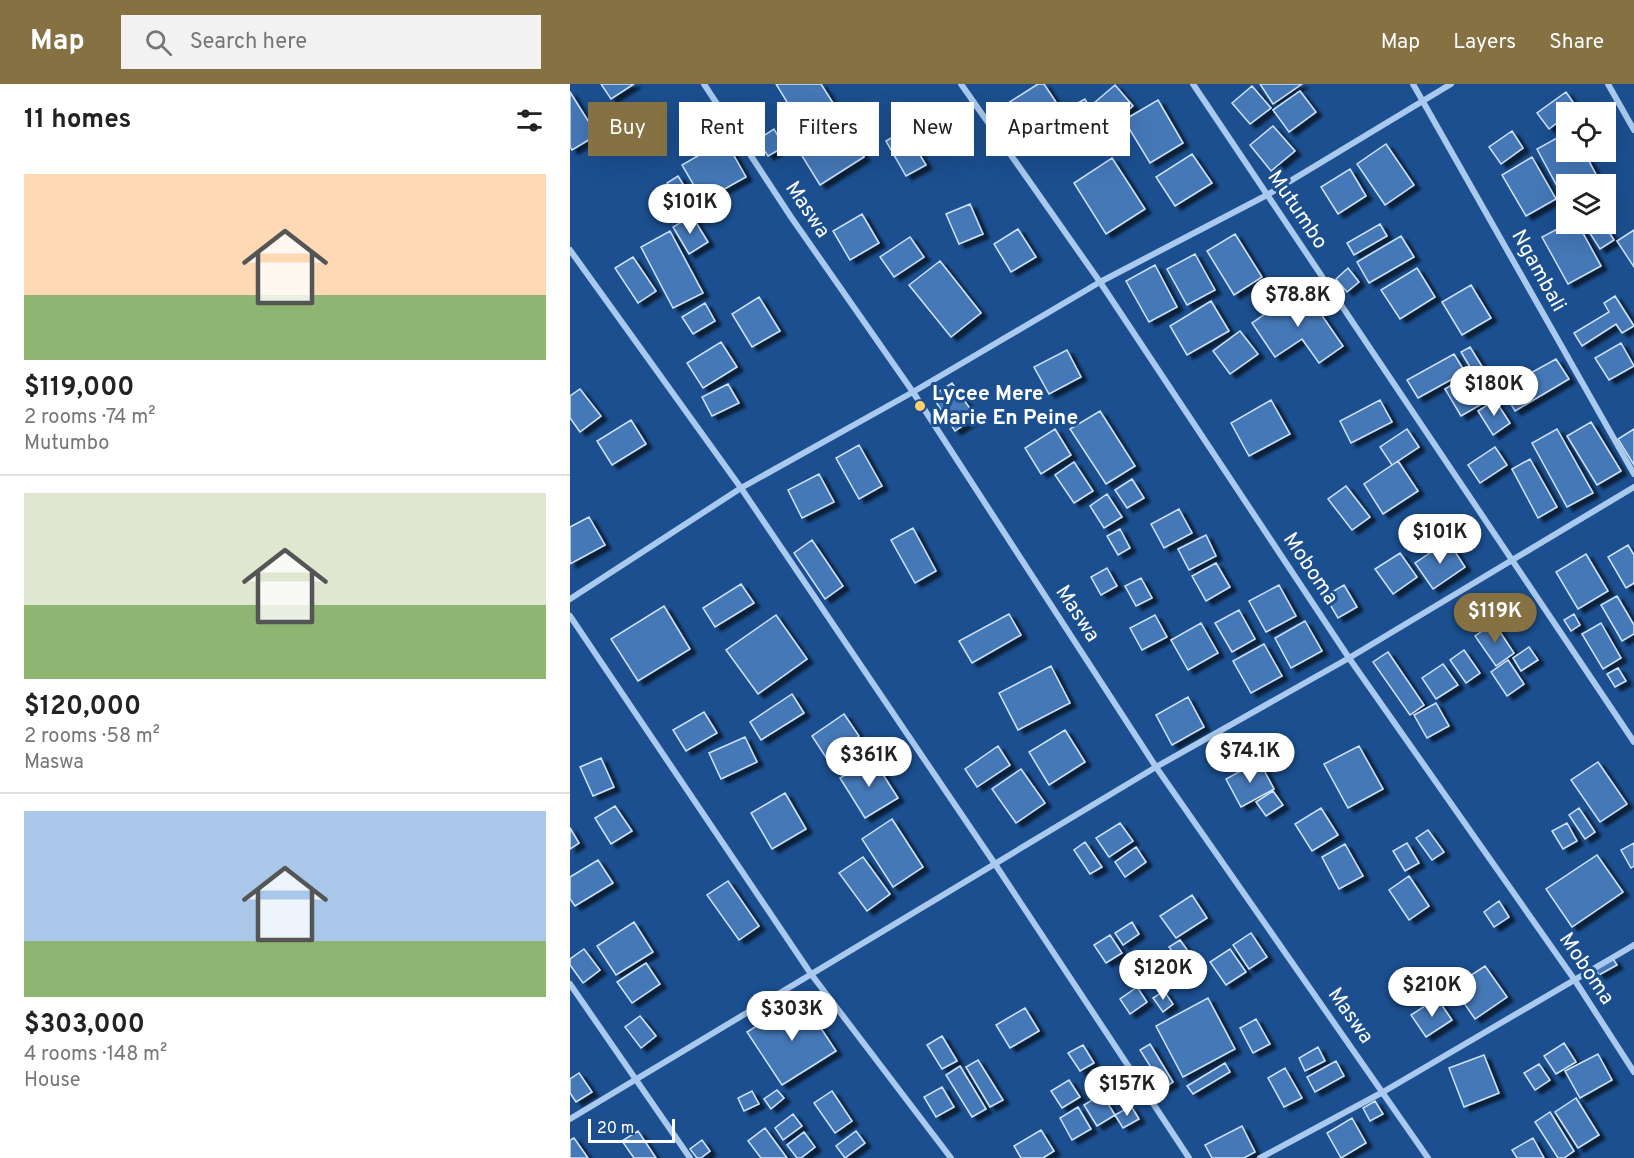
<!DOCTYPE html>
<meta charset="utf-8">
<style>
:root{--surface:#fff;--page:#f2f2f2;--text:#222;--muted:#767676;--line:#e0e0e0;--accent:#857141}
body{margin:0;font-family:Overpass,sans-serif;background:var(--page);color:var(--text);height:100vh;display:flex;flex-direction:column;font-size:22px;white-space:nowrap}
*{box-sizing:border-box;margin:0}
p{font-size:20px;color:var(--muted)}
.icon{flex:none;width:33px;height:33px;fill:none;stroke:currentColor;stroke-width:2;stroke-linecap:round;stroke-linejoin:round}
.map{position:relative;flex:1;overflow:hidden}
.details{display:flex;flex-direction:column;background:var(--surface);width:570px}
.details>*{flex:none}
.top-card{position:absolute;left:18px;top:18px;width:570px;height:54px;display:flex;gap:12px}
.tools{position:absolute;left:986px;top:18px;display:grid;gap:12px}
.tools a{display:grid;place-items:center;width:60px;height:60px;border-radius:0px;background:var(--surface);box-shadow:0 6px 24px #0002;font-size:30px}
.scale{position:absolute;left:18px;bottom:15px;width:87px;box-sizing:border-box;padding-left:6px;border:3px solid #fff;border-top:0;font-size:16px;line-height:21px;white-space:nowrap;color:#fff;-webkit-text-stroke:4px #1b4f8f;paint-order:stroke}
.price{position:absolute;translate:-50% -51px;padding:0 14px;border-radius:21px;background:#fff;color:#222;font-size:20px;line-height:39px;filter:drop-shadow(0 2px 3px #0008)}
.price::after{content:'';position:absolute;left:50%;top:36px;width:18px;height:14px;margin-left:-9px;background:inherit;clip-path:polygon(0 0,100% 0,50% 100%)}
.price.current{background:var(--accent);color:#fff}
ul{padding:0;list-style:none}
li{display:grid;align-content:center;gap:12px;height:318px;padding:0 24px}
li+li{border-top:2px solid var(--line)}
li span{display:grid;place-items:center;height:186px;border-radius:0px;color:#555}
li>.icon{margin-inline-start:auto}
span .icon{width:108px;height:108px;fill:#fffc;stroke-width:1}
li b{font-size:26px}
h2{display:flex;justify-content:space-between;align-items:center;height:72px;padding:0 24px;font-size:26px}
.pill{padding:0 21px;border-radius:0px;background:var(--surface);box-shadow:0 6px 24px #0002;font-size:21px;line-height:54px}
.pill.current{background:var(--accent);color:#fff}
header{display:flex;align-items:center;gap:36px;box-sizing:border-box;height:84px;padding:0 30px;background:var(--accent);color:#fff}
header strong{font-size:28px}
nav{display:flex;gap:33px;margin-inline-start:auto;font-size:21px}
.search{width:420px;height:54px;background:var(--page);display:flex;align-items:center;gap:15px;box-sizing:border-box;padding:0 21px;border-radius:0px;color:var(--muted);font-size:22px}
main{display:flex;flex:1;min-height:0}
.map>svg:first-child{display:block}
</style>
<header>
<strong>Map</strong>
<div class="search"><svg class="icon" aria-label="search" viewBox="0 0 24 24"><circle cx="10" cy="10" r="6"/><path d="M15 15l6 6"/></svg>Search here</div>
<nav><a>Map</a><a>Layers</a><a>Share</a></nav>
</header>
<main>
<section class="details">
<h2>11 homes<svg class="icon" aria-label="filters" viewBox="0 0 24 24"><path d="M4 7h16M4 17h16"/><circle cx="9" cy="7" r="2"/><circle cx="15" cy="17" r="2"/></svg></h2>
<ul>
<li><span style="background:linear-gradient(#ffd9b3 65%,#8fb573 0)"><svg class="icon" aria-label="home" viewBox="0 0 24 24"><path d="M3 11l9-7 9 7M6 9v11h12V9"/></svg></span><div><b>$119,000</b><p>2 rooms · 74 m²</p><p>Mutumbo</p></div></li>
<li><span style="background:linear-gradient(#dfe7d0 60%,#8fb573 0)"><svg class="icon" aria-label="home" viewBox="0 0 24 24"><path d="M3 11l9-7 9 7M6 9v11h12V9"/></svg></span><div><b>$120,000</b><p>2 rooms · 58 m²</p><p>Maswa</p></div></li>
<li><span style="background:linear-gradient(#a9c7e8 70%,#8fb573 0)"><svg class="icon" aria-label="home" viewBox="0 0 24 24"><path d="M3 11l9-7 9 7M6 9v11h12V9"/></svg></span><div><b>$303,000</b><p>4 rooms · 148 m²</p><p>House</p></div></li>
</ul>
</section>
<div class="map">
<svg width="1064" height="1074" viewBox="0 0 1064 1074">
<defs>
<filter id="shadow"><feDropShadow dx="6" dy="4" stdDeviation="1.5" flood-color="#0009"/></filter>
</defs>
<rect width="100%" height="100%" fill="#1b4f8f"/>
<path fill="#4478b7" stroke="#cfe3fa" stroke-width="1.5" filter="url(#shadow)" d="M31,0H64L41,15Z
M206,0H251L270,30L237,51Z
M468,0H474L486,18L451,40L438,19Z
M690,0H732L703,20Z
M545,1L563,22L542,40L524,19Z
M682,2L701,24L680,40L662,19Z
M730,7L746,28L719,48L703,26Z
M0,8L27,51L2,66L0,63Z
M996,8L1007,24L1001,28H996V32L979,45L967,29Z
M515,15L533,48L502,64L485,31Z
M588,16L613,59L580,79L554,36Z
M273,40L294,73L250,101L229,67Z
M703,42L725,67L701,87L680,61Z
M204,45L214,63L198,72L187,56Z
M335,46L356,81L336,92L316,57Z
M942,47L953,64L931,80L919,63Z
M996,49V68H1014L1029,96L1021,100H996V114L994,115L967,65Z
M155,56L176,93L133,117L112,81Z
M816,60L844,101L815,121L787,80Z
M622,70L642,99L605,122L586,93Z
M962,73L986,115L956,132L932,91Z
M542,74L575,125L536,150L504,99Z
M780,85L796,112L768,130L751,103Z
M108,92L126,121L115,128L97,99Z
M400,120L413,150L389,160L376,130Z
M292,130L309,159L280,176L263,147Z
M122,132L138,158L119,170L103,143Z
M810,140L817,152L784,171L777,159Z
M997,140H1008L1031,182L998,200L972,153Z
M1014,140H1034L1044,156L1030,165Z
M448,145L466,173L441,188L424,160Z
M1064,146V183L1047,157Z
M100,147L133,209L103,224L71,163Z
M665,150L692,193L664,211L637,167Z
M831,152L844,173L799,199L787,178Z
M340,153L354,173L324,193L310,173Z
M625,170L645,206L617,221L597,185Z
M63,173L86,207L68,219L45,184Z
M370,177L411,229L381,253L339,201Z
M585,181L607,223L579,238L556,197Z
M778,184L789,198L777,208L766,195Z
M847,184L865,213L830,235L811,206Z
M901,201L921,234L892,251L872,218Z
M733,204L773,262L749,279L732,255L705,273L682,239Z
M1045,212L1064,242L1052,249L1046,240L1012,262L1004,249L1039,228L1034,219Z
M189,213L210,247L182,263L162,230Z
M641,217L659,247L617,271L600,242Z
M135,219L145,237L123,250L112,233Z
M670,247L688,270L660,290L643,267Z
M151,258L167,283L133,304L117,279Z
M1051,259L1064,282L1039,296L1025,274Z
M900,263L929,310L891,332L875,305L903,288L891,268Z
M497,266L511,293L479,310L464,283Z
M884,270L895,288L848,314L837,296Z
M986,275L999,295L945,327L932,305Z
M382,299L406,333L385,347L362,312Z
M158,300L169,319L142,332L132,313Z
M10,305L31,332L10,348L0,334V312Z
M701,316L720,350L679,372L661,339Z
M810,316L822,338L781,359L770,337Z
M925,316L940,339L923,351L908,327Z
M530,327L565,382L536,400L500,345Z
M61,336L76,360L42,381L27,357Z
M1021,338L1051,387L1027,401L997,352Z
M485,345L501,371L471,390L455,364Z
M837,345L849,363L822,381L810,363Z
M987,345L1023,409L997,423L962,359Z
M1064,345V381L1048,355Z
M289,361L312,402L289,415L266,374Z
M925,363L937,381L910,399L898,381Z
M960,375L987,423L968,434L942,385Z
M828,377L848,407L813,430L794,400Z
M504,378L523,407L504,419L485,391Z
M249,390L264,418L232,434L218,406Z
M562,395L574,414L557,424L545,406Z
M776,402L800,433L782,446L758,415Z
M537,410L552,433L534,444L520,422Z
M609,425L622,449L594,464L581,440Z
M19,433L35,461L0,480V443Z
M343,444L366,487L345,499L321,456Z
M550,445L560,464L548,471L537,452Z
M636,451L646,472L619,486L608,465Z
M242,456L273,502L255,515L224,469Z
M878,457L895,483L863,505L845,479Z
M1058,461L1064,471V499L1056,504L1038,473Z
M830,469L847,493L823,510L805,485Z
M1016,470L1038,507L1008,525L986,488Z
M646,479L660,503L636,517L622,492Z
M537,484L547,502L531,511L521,493Z
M571,494L582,514L566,522L555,502Z
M171,500L184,519L145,543L133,524Z
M709,501L726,532L696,548L679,517Z
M774,501L787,523L768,534L755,512Z
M1047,512L1064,541V550L1052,557L1031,521Z
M94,522L120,565L68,597L41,555Z
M669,526L685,555L662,568L645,539Z
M439,530L451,551L402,579L389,557Z
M1004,530L1010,541L1001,547L994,536Z
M206,531L237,575L188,610L156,566Z
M585,531L597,553L572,566L560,544Z
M735,537L752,567L721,584L705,554Z
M631,539L648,569L618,586L601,556Z
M924,539L944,569L926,582L905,552Z
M1031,539L1051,574L1033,585L1012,550Z
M694,560L712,592L681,609L663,577Z
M959,563L968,576L951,587L943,574Z
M894,566L910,589L896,599L880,576Z
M818,568L854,621L840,631L803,578Z
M938,576L954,600L937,612L921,588Z
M873,580L888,601L866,615L852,594Z
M481,582L500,619L448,646L429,609Z
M1048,584L1056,597L1045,603L1037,590Z
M222,610L234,629L191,656L180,638Z
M618,613L634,643L602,661L586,631Z
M866,619L879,642L857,654L844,631Z
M134,628L147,649L116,667L103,646Z
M274,630L289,652L257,675L242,652Z
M495,646L515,678L479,701L459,668Z
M175,653L187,678L151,695L139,669Z
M428,662L440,681L407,703L395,685Z
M789,662L813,705L778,724L754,680Z
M31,674L44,703L23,712L10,683Z
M303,675L328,714L295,734L270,694Z
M689,677L704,705L671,723L656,695Z
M1028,678L1057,720L1030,738L1001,696Z
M451,685L475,719L446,739L422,705Z
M703,707L713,721L696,732L686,718Z
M215,709L236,745L202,765L181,729Z
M45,722L62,747L41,760L25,734Z
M751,724L768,751L742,767L725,740Z
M1009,724L1025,748L1015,755L999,731Z
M322,735L353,783L323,803L292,755Z
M550,739L563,757L539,773L526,754Z
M997,739L1007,757L993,765L982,747Z
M0,744L9,759L0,765Z
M858,746L874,768L862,776L846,754Z
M515,758L532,783L520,790L504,766Z
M837,759L849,779L835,787L823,767Z
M1064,759V782L1061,784L1051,766Z
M775,760L793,792L769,805L752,773Z
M566,763L576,778L555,793L545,778Z
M1027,771L1053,808L1002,843L976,805Z
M293,773L320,810L297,827L269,789Z
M28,776L43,799L5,822L0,815V793Z
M839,792L859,822L839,836L819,806Z
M158,797L189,842L169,856L137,811Z
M622,811L637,834L606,854L590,832Z
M929,817L939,833L924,843L914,828Z
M64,838L83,868L46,891L27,862Z
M562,838L569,850L553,861L545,849Z
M681,849L697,873L679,885L663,861Z
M540,851L552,869L536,879L524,861Z
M610,856L618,867L607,874L599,863Z
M14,865L30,886L13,899L0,881V875Z
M660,865L676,888L656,901L640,878Z
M1043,875L1047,881L1029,891L1025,885Z
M76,879L90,900L62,919L47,898Z
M915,882L937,913L905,935L883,903Z
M567,903L577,918L560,930L550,915Z
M594,907L603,920L593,928L583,914Z
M231,914L266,967L212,1001L177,948Z
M638,914L665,965L613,993L586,942Z
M867,914L882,936L856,953L841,931Z
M455,924L469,947L440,964L426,941Z
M70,932L86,952L71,964L55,943Z
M686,935L700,960L683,969L670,944Z
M372,952L387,977L372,985L357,961Z
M994,959L1006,978L986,990L974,972Z
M580,960L603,998L594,1004L570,966Z
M513,961L524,979L510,987L498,969Z
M748,963L755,977L735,987L729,974Z
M1028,970L1042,996L1010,1014L995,987Z
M914,971L929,1009L894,1023L879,984Z
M408,976L433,1016L420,1023L396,983Z
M766,977L774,992L745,1008L737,993Z
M655,979L660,988L623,1010L617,1002Z
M969,980L980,996L965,1006L954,989Z
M390,982L416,1025L402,1033L376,991Z
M715,984L732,1014L714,1023L698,994Z
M9,989L22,1008L6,1018L0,1009V995Z
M499,996L510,1013L492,1024L481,1007Z
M372,1003L384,1023L366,1033L354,1013Z
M207,1006L214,1014L201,1025L194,1015Z
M182,1007L189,1020L174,1027L168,1014Z
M262,1007L282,1037L265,1049L244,1019Z
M532,1010L545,1031L527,1042L514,1021Z
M1006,1014L1029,1051L1008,1064L985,1028Z
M805,1017L813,1030L800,1037L793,1024Z
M561,1022L569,1035L553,1044L545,1031Z
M508,1023L521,1045L502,1056L490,1034Z
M980,1028L1004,1067L994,1074H988L965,1038Z
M223,1030L232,1042L213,1056L205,1044Z
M782,1034L796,1059L771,1074L757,1049Z
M672,1042L685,1068L674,1074H642L635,1061Z
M195,1044L217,1074H191L178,1057Z
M471,1046L484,1067L473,1074H451L444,1062Z
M68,1047L86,1074H64L52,1057Z
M286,1047L295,1059L275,1074L266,1062Z
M234,1048L245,1063L231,1074H227L217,1061Z
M4,1054L18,1074H0V1056Z
M963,1054L974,1074H947L942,1066Z
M132,1056L140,1067L131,1074H127L120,1065Z"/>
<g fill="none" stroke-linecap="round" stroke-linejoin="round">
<path stroke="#a9c9ee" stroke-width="6" d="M134,0L221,133L343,308L586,683L858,1074
M391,0L530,198L779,574L1004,895L1064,988
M623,0L1064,658
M843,0L1064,390
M1038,0L1064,46
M0,166L171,404L425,780L619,1074
M0,515L171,404L343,308L530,198L697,111L881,0
M0,532L241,890L381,1074
M0,900L120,1074
M0,1035L586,683L779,574L1064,403
M690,1074L813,1008L1064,861"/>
</g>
<circle fill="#ffd166" stroke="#1b4f8f" stroke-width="2" cx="350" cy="322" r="6"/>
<g text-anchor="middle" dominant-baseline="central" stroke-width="6" stroke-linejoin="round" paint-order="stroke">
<g font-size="21" fill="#fff" stroke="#1b4f8f">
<text transform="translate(237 126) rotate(56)">Maswa</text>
<text transform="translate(727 126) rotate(56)">Mutumbo</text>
<text transform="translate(968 187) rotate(61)">Ngambali</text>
<text transform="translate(740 485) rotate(56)">Moboma</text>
<text transform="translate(507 530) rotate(57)">Maswa</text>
<text transform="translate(1016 885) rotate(56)">Moboma</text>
<text transform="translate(780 932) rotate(55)">Maswa</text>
</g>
<g font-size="21" font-weight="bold" fill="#fff" stroke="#1b4f8f" text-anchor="start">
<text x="362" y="310">Lycee Mere<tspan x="362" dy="24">Marie En Peine</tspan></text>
</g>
</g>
</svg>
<div class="tools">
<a><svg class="icon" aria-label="locate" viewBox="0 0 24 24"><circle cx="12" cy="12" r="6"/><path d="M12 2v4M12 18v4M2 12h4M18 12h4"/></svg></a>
<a><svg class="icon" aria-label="layers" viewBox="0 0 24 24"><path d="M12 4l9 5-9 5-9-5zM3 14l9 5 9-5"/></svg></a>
</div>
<div class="scale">20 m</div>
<b class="price" style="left:120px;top:151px">$101K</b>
<b class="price" style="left:728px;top:244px">$78.8K</b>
<b class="price" style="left:924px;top:333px">$180K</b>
<b class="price" style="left:870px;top:481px">$101K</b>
<b class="price current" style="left:925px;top:560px">$119K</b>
<b class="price" style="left:680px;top:700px">$74.1K</b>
<b class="price" style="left:299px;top:704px">$361K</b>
<b class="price" style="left:593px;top:917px">$120K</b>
<b class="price" style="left:862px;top:934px">$210K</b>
<b class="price" style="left:222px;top:958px">$303K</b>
<b class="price" style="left:557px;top:1033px">$157K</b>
<div class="top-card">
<a class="pill current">Buy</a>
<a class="pill">Rent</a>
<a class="pill">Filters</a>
<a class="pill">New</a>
<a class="pill">Apartment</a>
</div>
</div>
</main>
